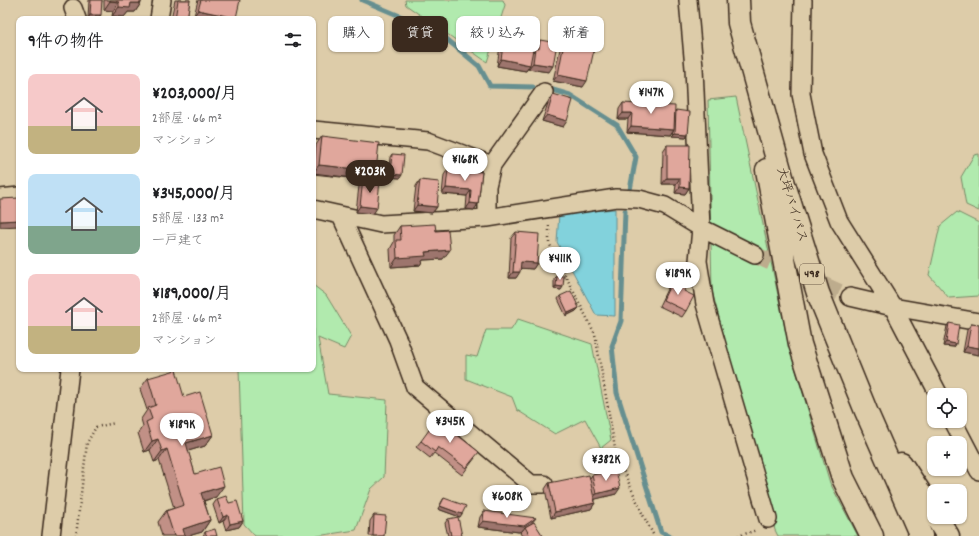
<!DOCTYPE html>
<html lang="ja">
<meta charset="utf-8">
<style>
:root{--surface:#fff;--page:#f6f6f6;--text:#202124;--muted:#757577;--accent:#3b2a1e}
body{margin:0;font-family:Dekko,"Klee One",sans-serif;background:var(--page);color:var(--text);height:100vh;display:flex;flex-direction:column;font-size:15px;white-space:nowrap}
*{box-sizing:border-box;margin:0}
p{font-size:13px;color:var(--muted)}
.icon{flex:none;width:22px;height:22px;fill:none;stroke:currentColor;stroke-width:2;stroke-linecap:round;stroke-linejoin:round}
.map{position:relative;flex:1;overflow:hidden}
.details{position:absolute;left:16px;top:16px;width:300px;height:356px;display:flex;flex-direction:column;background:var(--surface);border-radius:8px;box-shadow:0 1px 3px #0004}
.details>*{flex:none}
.guide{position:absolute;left:328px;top:16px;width:380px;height:36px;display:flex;gap:8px}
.controls{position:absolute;left:927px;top:388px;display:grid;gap:8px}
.controls a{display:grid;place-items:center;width:40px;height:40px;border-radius:8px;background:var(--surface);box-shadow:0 1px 3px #0004;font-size:20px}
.price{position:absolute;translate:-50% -34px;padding:0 9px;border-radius:14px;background:#fff;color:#222;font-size:13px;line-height:26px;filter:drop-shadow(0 1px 2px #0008)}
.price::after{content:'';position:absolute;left:50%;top:24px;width:12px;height:9px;margin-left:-6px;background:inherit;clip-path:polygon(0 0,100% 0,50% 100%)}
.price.on{background:var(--accent);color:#fff}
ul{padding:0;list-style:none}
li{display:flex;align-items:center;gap:12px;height:100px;padding:0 12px}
li span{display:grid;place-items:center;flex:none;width:112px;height:80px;border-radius:8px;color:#555}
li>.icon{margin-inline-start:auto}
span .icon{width:48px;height:48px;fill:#fffc;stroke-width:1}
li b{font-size:17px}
h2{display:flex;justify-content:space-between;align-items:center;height:48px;padding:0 12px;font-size:17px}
.pill{padding:0 14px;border-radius:8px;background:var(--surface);box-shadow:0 1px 3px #0004;font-size:14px;line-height:36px}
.pill.on{background:var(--accent);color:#fff}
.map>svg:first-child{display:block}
</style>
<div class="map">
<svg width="979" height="536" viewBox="0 0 979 536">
<rect width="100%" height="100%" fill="#ddcca9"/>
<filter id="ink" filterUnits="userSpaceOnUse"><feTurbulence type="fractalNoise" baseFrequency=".025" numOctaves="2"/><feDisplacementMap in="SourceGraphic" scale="8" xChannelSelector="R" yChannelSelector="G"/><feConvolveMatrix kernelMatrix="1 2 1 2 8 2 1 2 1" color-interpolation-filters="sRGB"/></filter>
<g filter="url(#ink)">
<path fill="#b1eaae" stroke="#768a66" d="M405,0H503L505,5L487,62L406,5Z
M736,97L789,347L830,483L858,536H778L775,530L712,291L708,100Z
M979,154V211L966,205L961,177L974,155Z
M957,212L979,223V296L949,298L929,275L940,226Z
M313,285L326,295L351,336L344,349L318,338L328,394L387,400L384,477L371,489L356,530L317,536H255L244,524L239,369H313Z
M518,319L592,344L611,440L601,448L585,419L555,434L517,410L512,397L466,379V355L477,357L486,330H511Z"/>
<path fill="#82d2dc" stroke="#668f90" d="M615,209V316L596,315L557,242L559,214Z"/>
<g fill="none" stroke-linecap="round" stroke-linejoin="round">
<path stroke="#668f90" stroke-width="5" d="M362,0L438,32L479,66L490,86L533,87
M553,90L570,95L617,125L636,157L630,190
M625,211L621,321L612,346L617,393L661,532L669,536"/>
<path stroke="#bdac8d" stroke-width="17" stroke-dasharray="17 8" stroke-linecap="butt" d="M755,255L850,297"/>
<defs>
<path id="minor" d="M688,0L694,68L701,228L698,261L705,304L768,519
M803,0L801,94L813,154L839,221L893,307L939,395
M73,8L77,19
M159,19L162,0
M313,130L428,141L492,165L487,186V218
M492,165L544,92
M0,198L19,196
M313,209L381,224L487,218L616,198L639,199L665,206L701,228L755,255
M341,216L398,340L415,387L531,484H544
M850,297L893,307L979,322
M953,421L979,471
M51,536L70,369"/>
<path id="highway" d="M738,0L739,23L784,184L818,293L866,411L921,536
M767,170L800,344L843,478L872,536
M901,464L934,514
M936,517L948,536"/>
</defs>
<use href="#minor" stroke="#3b2a1e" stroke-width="20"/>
<use href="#highway" stroke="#3b2a1e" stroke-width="25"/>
<path stroke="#3b2a1e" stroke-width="2.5" stroke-dasharray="1 3" stroke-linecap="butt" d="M549,226V243L595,334L616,454L643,515L654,536
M76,536L87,443L96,427L115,423
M738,536L757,530"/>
<use href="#minor" stroke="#ddcca9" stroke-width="17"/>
<use href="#highway" stroke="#ddcca9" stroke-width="22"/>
</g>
<path fill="#c19086" stroke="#3b2a1e" d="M89,0H102L99,18H88Z
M104,0H141V3L135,12H128L124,17L112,16L113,11L104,10Z
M175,0H190L187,19H171Z
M198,0H240L194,16Z
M505,34L533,52L535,48H536V46L540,40L549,72L528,69L529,67L526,71L497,66L501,40Z
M564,43L583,87L553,81L560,49Z
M553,94L563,127L542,121L549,100Z
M623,103L675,112L676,110L688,134L686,137L672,136L673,130L670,135L627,132L628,119H618L619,109Z
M322,136L376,171L369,180L313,174L316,145Z
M667,145L689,188L685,194L675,193L676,184H662L663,151Z
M392,154L400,178L388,177L390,157Z
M448,169L482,172L478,204L474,210L466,209L467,196L442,194L444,175Z
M363,179L373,214L356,212L359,186Z
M420,180L437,207L432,213L413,211L416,186Z
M400,226L436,231L443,259L423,260L420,265L391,267L390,249L394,242V235Z
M516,232L537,263L533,269L521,268L516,278H509L511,238Z
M557,276L561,290L554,289V279Z
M672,281L684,291L686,311L682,317L659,306L668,287Z
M560,296L579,308L576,311L566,316L558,299Z
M949,323L956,344L954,347L943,346L947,326Z
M971,324L979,325V355L963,352L967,330Z
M148,378L184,397L213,435L205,446L188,451L195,474L216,497L204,501L210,520L202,532L188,536H162L158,522L166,511L174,508L159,460L154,462L150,450L144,452L138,433L143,426L141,419L147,410L140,389Z
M421,441L475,458L462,475L434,453L430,458L416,447Z
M592,475L616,494L595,499V503L591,509L551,518L545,489L549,483L590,478Z
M444,498L460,517L438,509L442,501Z
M217,499L229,503L243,521L239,527L226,530L223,521L219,523L213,505Z
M484,511L533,522L543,536H522L520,533L523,530L519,532L478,527L480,517Z
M374,515L384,536H369L370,521Z
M448,519L462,536H448L445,523Z
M205,532L217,536H203Z"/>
<path fill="#9d756d" stroke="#3b2a1e" d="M110,1L119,2L113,11L104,10Z
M131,3H141L135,12H128L124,17L112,16L119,7Z
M198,10L236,18L235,19H206L194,16Z
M90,15H101L99,18H88Z
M501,59L530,65L526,71L497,66Z
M533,63L553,66L549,72L528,69Z
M558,75L587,81L583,87L553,81Z
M623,113H632L628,119H618Z
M547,115L567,121L563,127L542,121Z
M631,126L674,129L670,135L627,132Z
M675,133L688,134L686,137L672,136Z
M319,165L376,171L369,180L313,173Z
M390,174L402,175L400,178L388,177Z
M667,178H680L676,184H662Z
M680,187L689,188L685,194L675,193Z
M446,188L471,190L467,196L442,194Z
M470,203L478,204L474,210L466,209Z
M417,205L437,207L432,213L413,211Z
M360,206L377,208L373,214L356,212Z
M19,220V226L0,227V221Z
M450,250L443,259L423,260L420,265L391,267L397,258L425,252Z
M521,262L537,263L533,269L517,268Z
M513,272H520L516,278H509Z
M556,286L563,287L561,290L554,289Z
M579,308L576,311L566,316L568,313Z
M946,342L956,344L954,347L943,346Z
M967,346L979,348V355L963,352Z
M213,435L205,446L178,454L186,443Z
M158,439L150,450L144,452L152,441Z
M167,449L159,460L154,462L162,451Z
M224,486L216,497L193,504L201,493Z
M620,488L616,494L592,500L596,494Z
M595,503L591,509L551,518L555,512Z
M440,506L462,514L460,517L438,509Z
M228,515L223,521L219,523L223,517Z
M536,518L531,524L525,527L523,530L519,532L478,527L483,521Z
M210,520L202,532L188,536H178L183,529Z
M243,521L239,527L226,530L230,524Z"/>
<path fill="#e0a79c" stroke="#3b2a1e" d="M91,0H102L101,15H90Z
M110,0H141V3H131L130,8L119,7V2L110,1Z
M178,0H190L187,19H175Z
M201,0H240L236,18L198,10Z
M505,34L535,39L530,65L501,59Z
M540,40L557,43L553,66L533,63L535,48L539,49Z
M564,43L594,50L587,81L558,75Z
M553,94L573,100L567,121L547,115Z
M623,103L675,106L674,129L631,126L632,113H623Z
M676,110L690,112L688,134L675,133Z
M322,136L379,143L376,171L319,165Z
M667,145H690L689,188L680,187V178H667Z
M392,154L404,155L402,175L390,174Z
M448,169L482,172L478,204L470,203L471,190L446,188Z
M363,179L380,181L377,208L360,206Z
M420,180L439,182L437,207L417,205Z
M19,198V220L0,221V199Z
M435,224L436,231L448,230L450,250L425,252L426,256L397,258L396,240H401L400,226Z
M516,232L539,234L537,263L521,262L520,272H513Z
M557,276H564L563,287L556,286Z
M672,281L686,287L684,291L694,296L686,311L663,300Z
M571,291L579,308L568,313L560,296Z
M949,323L959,325L956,344L946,342Z
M971,324L979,325V348L967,346Z
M176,370L184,397L200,392L213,435L186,443L195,474L219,467L224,486L201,493L210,520L183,529L185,536H174L166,511L184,505L167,449L162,451L158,439L152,441L146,422L152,419L148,408L156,405L148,378Z
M437,419L479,452L466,468L438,447L435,452L421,441Z
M616,470L620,488L596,494L592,475Z
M589,475L595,503L555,512L549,483Z
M226,496L229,503L237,501L243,521L230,524L228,515L223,517L217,499Z
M444,498L466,506L462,514L440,506Z
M484,511L536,518L524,526L483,521Z
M374,515L386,516L384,536H373Z
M458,517L462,536H451L448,519Z
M534,522L543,536H530L525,527Z
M215,529L217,536H207L205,532Z"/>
</g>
<g text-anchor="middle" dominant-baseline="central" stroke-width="3" stroke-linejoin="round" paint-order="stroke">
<rect fill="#ddcca9" stroke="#6c5b48" stroke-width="1" x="800" y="264" width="24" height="20" rx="3"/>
<g font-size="12" font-weight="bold" fill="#3b2a1e">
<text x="812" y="274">498</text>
</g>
<g font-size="13" fill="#3b2a1e" stroke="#ddcca9">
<text transform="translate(791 205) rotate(73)">大坪バイパス</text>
</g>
</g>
</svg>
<div class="controls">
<a><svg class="icon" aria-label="locate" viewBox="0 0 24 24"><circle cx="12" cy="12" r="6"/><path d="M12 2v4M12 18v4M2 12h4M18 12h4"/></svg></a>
<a>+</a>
<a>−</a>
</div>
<b class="price" style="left:651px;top:115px">¥147K</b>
<b class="price" style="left:465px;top:182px">¥168K</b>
<b class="price on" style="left:370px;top:194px">¥203K</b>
<b class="price" style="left:560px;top:281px">¥411K</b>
<b class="price" style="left:678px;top:296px">¥189K</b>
<b class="price" style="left:450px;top:444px">¥345K</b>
<b class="price" style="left:182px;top:447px">¥189K</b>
<b class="price" style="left:606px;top:482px">¥382K</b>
<b class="price" style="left:507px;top:519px">¥608K</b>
<div class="guide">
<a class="pill">購入</a>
<a class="pill on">賃貸</a>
<a class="pill">絞り込み</a>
<a class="pill">新着</a>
</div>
<section class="details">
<h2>9件の物件<svg class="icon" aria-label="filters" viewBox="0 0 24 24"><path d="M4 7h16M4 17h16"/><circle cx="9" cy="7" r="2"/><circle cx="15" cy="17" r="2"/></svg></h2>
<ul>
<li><span style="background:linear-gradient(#f6c9c9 65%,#c2b280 0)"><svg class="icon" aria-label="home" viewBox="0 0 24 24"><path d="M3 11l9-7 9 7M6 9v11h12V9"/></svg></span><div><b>¥203,000/月</b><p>2部屋 · 66 m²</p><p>マンション</p></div></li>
<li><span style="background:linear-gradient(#bfe0f5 65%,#7fa58c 0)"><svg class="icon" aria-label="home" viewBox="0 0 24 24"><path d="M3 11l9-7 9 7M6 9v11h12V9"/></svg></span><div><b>¥345,000/月</b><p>5部屋 · 133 m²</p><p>一戸建て</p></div></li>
<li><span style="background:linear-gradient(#f6c9c9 65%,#c2b280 0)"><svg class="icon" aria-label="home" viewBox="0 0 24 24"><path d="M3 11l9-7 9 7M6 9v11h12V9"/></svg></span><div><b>¥189,000/月</b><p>2部屋 · 66 m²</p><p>マンション</p></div></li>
</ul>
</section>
</div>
